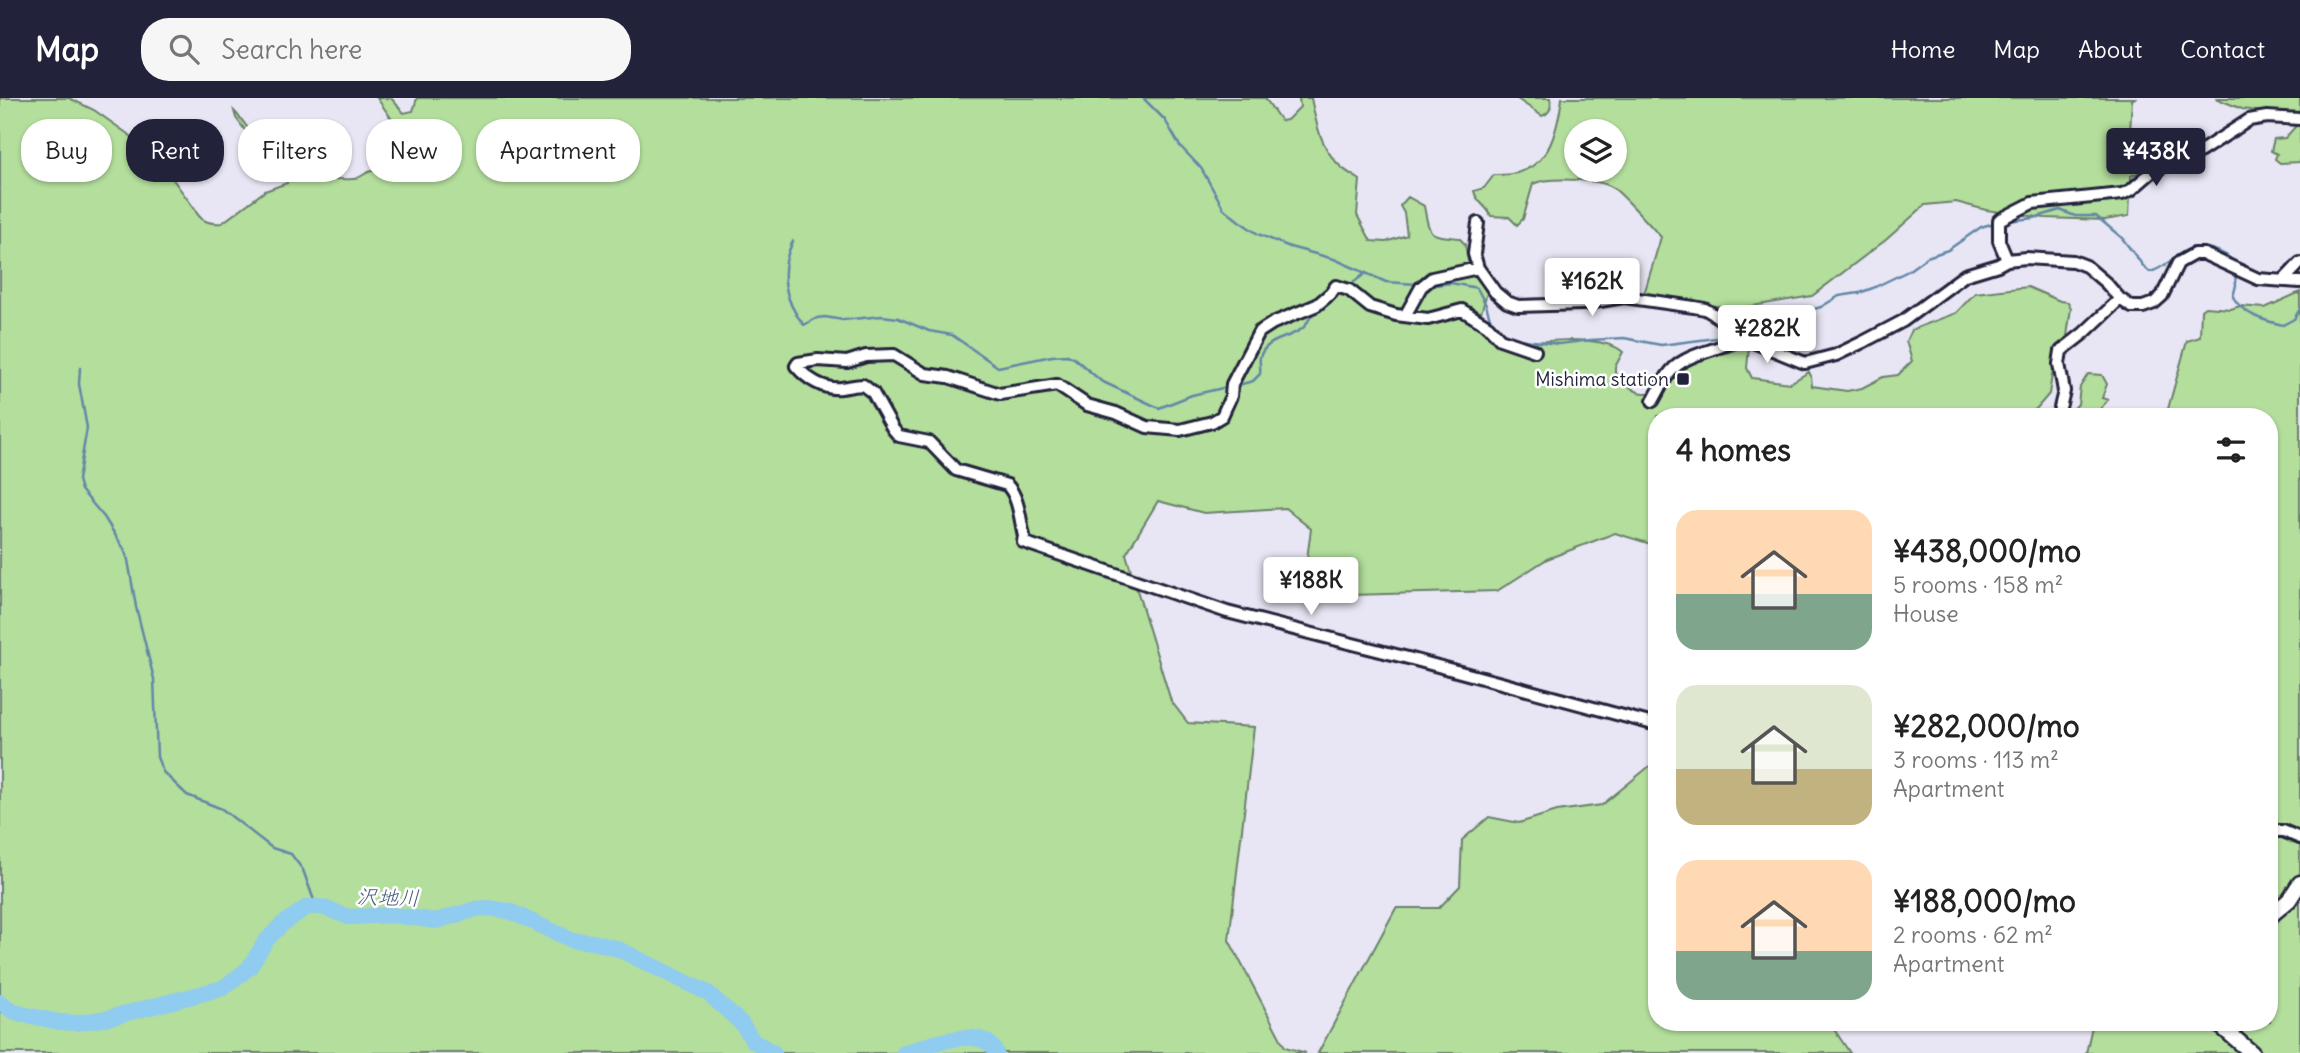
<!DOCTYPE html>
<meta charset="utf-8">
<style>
:root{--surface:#fff;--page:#f6f6f6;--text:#222;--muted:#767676;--accent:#22223b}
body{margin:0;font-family:Delius,"Klee One",sans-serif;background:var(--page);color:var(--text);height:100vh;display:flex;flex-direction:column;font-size:26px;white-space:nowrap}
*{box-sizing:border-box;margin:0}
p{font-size:23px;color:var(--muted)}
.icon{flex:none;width:38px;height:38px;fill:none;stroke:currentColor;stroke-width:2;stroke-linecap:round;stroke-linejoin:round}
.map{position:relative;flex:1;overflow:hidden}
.panel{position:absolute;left:1648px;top:310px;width:630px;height:623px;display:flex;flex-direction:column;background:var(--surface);border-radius:28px;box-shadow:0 2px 5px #0004}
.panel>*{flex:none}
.banner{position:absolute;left:21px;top:21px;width:665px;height:63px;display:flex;gap:14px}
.fabs{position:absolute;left:1564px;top:21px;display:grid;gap:14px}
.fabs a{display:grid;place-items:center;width:63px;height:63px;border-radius:50%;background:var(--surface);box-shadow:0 2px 5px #0004;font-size:35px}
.price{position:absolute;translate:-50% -60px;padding:0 16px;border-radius:7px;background:#fff;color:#222;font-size:23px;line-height:46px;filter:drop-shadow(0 2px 4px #0008)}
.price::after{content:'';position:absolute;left:50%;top:42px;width:21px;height:16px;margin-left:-10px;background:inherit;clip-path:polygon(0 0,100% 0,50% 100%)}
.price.on{background:var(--accent);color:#fff}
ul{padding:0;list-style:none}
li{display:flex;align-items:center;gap:21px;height:175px;padding:0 28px}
li span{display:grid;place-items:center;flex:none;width:196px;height:140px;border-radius:21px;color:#555}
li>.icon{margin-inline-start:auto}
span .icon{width:84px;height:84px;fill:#fffc;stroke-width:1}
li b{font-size:30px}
h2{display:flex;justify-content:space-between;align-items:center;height:84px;padding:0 28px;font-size:30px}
.pill{padding:0 24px;border-radius:28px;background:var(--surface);box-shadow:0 2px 5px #0004;font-size:24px;line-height:63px}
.pill.on{background:var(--accent);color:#fff}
header{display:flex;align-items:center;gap:42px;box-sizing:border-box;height:98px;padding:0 35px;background:var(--accent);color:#fff}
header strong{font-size:33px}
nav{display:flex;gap:38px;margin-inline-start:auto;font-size:24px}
.search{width:490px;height:63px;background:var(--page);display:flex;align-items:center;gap:18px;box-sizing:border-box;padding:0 24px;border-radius:28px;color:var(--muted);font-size:26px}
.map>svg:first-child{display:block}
</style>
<header>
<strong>Map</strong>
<div class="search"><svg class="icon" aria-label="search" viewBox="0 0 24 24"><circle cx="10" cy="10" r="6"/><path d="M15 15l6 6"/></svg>Search here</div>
<nav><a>Home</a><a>Map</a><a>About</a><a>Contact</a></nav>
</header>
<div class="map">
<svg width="2300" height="955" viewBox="0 0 2300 955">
<rect width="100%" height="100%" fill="#e8e6f4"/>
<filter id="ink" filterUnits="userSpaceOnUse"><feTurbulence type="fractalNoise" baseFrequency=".0143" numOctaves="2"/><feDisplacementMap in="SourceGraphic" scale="14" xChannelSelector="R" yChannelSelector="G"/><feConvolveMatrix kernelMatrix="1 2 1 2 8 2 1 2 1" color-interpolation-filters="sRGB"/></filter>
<g filter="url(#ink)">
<path fill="#b3de9c" stroke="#6a806c" stroke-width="2" fill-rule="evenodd" d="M0,0H69L94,12L152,53L194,110C200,123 208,126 222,125L265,93L287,85V76L260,52L236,20L234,13C242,21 248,31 255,39C278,64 318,84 353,81C360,81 365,74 372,73C389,69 401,60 407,43L377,0H391L404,15L413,13L417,0H1265L1281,23L1287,22L1300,9L1299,0H1311C1316,24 1320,48 1338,66C1344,73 1353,77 1360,82L1357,117L1371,143L1386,144L1407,137L1404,115L1400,108L1408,99L1424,108C1430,139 1428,137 1459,140L1465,146L1468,163L1487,195L1478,225L1503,249C1530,243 1601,235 1623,254L1615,269V275C1635,294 1637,300 1665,291C1675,270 1693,261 1716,257C1726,255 1734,254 1743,247L1749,249L1747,270L1752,280L1790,285L1809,274L1811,278L1812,288L1847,293L1862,290L1883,279L1898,277L1912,263L1906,243L1911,232L1956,215L1975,195L2028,189L2060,203L2068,204L2071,210L2067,238L2056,253L2049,296L2037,310L2027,318H1657V448L1615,435L1547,461L1497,493L1349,497L1305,476L1311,431L1285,410L1204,415L1158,403L1126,456L1171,603L1188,625L1254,629L1229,842L1285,949L1306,955H0Z
M1516,0H1550C1552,8 1551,15 1542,18Z
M1562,0H2135L2132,2L2130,34L2140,40L2170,45L2179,57L2131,78L2129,118L2105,122L2045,120L1986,112L1956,104L1925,107L1887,141L1812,198L1735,211L1644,196L1661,139C1652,130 1619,91 1610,88C1595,81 1548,79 1533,86L1523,121L1517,127L1509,119L1491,118C1487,108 1476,104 1474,93L1484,90L1494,77C1546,79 1556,43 1562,0ZM1577,33H1615V72H1577Z
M2215,0H2300V64L2280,65L2275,61L2277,56L2271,53L2274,41L2285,40L2296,28L2294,18L2242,11Z
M2300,194V955H2086L2093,924H2270V318H2166L2187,243L2200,239L2201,212L2205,209L2231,211L2240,208L2265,210Z
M2088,276L2102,277L2107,286L2102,300L2108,302L2094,318H2067L2078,306L2080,289Z
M1657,662V924H1829L1850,955H1318L1396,810H1439L1460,788L1462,742L1489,719L1519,725L1557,713L1602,707Z"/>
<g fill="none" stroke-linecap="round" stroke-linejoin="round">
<path stroke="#6487a8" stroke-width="2.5" d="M1143,0L1165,22L1180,48L1201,70L1224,111L1239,123L1258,136L1290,149L1334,161L1386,184L1417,186
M2007,123L2034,120L2060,112L2075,118H2096L2122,140L2144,169L2150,174C2171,169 2181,145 2205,150C2214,151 2224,155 2231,161
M793,143C779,172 783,202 804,227L817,220L825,219L843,222L882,218L898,220L929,233L952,237L998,269L1052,258L1067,257L1074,260L1101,283L1159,310L1192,297L1227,289
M2235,176L2236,187L2233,199C2243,217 2265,223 2283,227L2294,221L2300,211
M1350,187L1366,175
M1427,188L1451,185L1477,190L1486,207L1491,224
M1746,231L1821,209L1839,198L1859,195L1873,190L1908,173L1927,159L1948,152L1981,129L1997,124
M1515,241L1559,246L1591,242L1624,240L1661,247L1724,239L1731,236
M80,270L79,286L87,330L78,382L81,392L104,419L124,451L128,462L136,509L154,581L157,659L163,674L187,697L222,711L272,750L291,756L303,772L316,808
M1235,288L1253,283L1260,276C1261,270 1259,264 1260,259C1266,240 1290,241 1303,230C1309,225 1309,217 1317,213"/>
<path stroke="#90cbf0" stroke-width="16" d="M0,904L11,912L22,916L59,924L76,925L108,920L223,890L249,870L265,844L281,827L307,809H322L349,819L393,817L436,823L476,811L487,810L509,813L572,842L593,844L618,851L708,895L742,926L753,943L774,955
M904,955C926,947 985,925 996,955"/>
<defs>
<path id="street" d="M1478,125L1474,156L1478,170L1495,194L1507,204L1518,208L1582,206L1624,199L1694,209L1705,211L1715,217L1741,239L1805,265L1836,257L1863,244L1903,223L1965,177L1998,167L2007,162L2026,160L2073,163L2086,168L2106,185L2120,201L2132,209H2143L2154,205L2162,198L2178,165L2194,156H2204L2258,181L2300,184
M2007,162L1999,143V122L2032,105L2122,96L2131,92L2154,72L2201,53L2249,22L2267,19L2300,21
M2283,183L2300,165
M1405,218L1421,189L1432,180L1478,170
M1535,253L1500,241L1488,228L1462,212L1428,221L1396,217L1370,209L1349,192L1336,188L1331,195L1317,207L1273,225L1259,234L1232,286L1231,298L1222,318L1212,324L1180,332L1147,329L1116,315L1087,307L1057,287L1000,296L948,279L925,276L894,257L866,258L847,264L818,262L798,265L796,268C807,281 824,292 841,290C849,289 856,287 863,287L873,295L893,331L899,338L929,344L956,372L1007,387C1019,399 1020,422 1024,438L1023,444L1227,514L1408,560L1657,627
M1653,303C1659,293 1665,278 1674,270C1692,253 1721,253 1741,239
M2058,318L2064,293L2059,266L2061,253L2084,235L2120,201
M2270,733H2283L2300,740"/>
<path id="secondary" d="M2270,818L2289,802L2300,785
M2216,924L2252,955"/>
</defs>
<use href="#street" stroke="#22223b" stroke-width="16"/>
<use href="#secondary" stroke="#22223b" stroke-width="19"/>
<use href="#street" stroke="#fff" stroke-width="10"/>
<use href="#secondary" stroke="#fff" stroke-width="14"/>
</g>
</g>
<rect fill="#22223b" stroke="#fff" stroke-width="2.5" x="1676" y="274" width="14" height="14" rx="3.5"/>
<g text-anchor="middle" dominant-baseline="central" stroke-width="5" stroke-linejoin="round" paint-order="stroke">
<g font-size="19" fill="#22223b" stroke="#fff" text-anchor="end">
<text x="1669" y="281">Mishima station</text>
</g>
<g font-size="21" font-style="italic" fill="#485d7a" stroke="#fff">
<text transform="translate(388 799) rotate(2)">沢地川</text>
</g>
</g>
</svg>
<div class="fabs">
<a><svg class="icon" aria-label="layers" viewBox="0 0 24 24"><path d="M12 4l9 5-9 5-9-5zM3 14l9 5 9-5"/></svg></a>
</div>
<b class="price on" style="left:2156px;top:90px">¥438K</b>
<b class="price" style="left:1592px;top:220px">¥162K</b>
<b class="price" style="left:1767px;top:267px">¥282K</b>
<b class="price" style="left:1311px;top:519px">¥188K</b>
<div class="banner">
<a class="pill">Buy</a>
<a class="pill on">Rent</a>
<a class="pill">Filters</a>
<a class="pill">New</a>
<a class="pill">Apartment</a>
</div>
<section class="panel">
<h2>4 homes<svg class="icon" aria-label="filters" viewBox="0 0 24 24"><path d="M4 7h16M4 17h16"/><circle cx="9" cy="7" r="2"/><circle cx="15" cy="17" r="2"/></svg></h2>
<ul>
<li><span style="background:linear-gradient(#ffd9b3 60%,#7fa58c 0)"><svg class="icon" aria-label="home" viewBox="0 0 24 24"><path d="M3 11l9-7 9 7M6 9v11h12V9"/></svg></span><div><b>¥438,000/mo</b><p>5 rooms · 158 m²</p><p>House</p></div></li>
<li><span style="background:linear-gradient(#dfe7d0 60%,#c2b280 0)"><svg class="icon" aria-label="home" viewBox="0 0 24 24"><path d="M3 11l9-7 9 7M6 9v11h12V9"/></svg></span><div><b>¥282,000/mo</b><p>3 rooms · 113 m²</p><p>Apartment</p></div></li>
<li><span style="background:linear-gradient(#ffd9b3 65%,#7fa58c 0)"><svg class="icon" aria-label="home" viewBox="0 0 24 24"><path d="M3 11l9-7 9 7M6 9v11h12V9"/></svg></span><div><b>¥188,000/mo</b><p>2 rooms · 62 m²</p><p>Apartment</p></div></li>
</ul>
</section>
</div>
